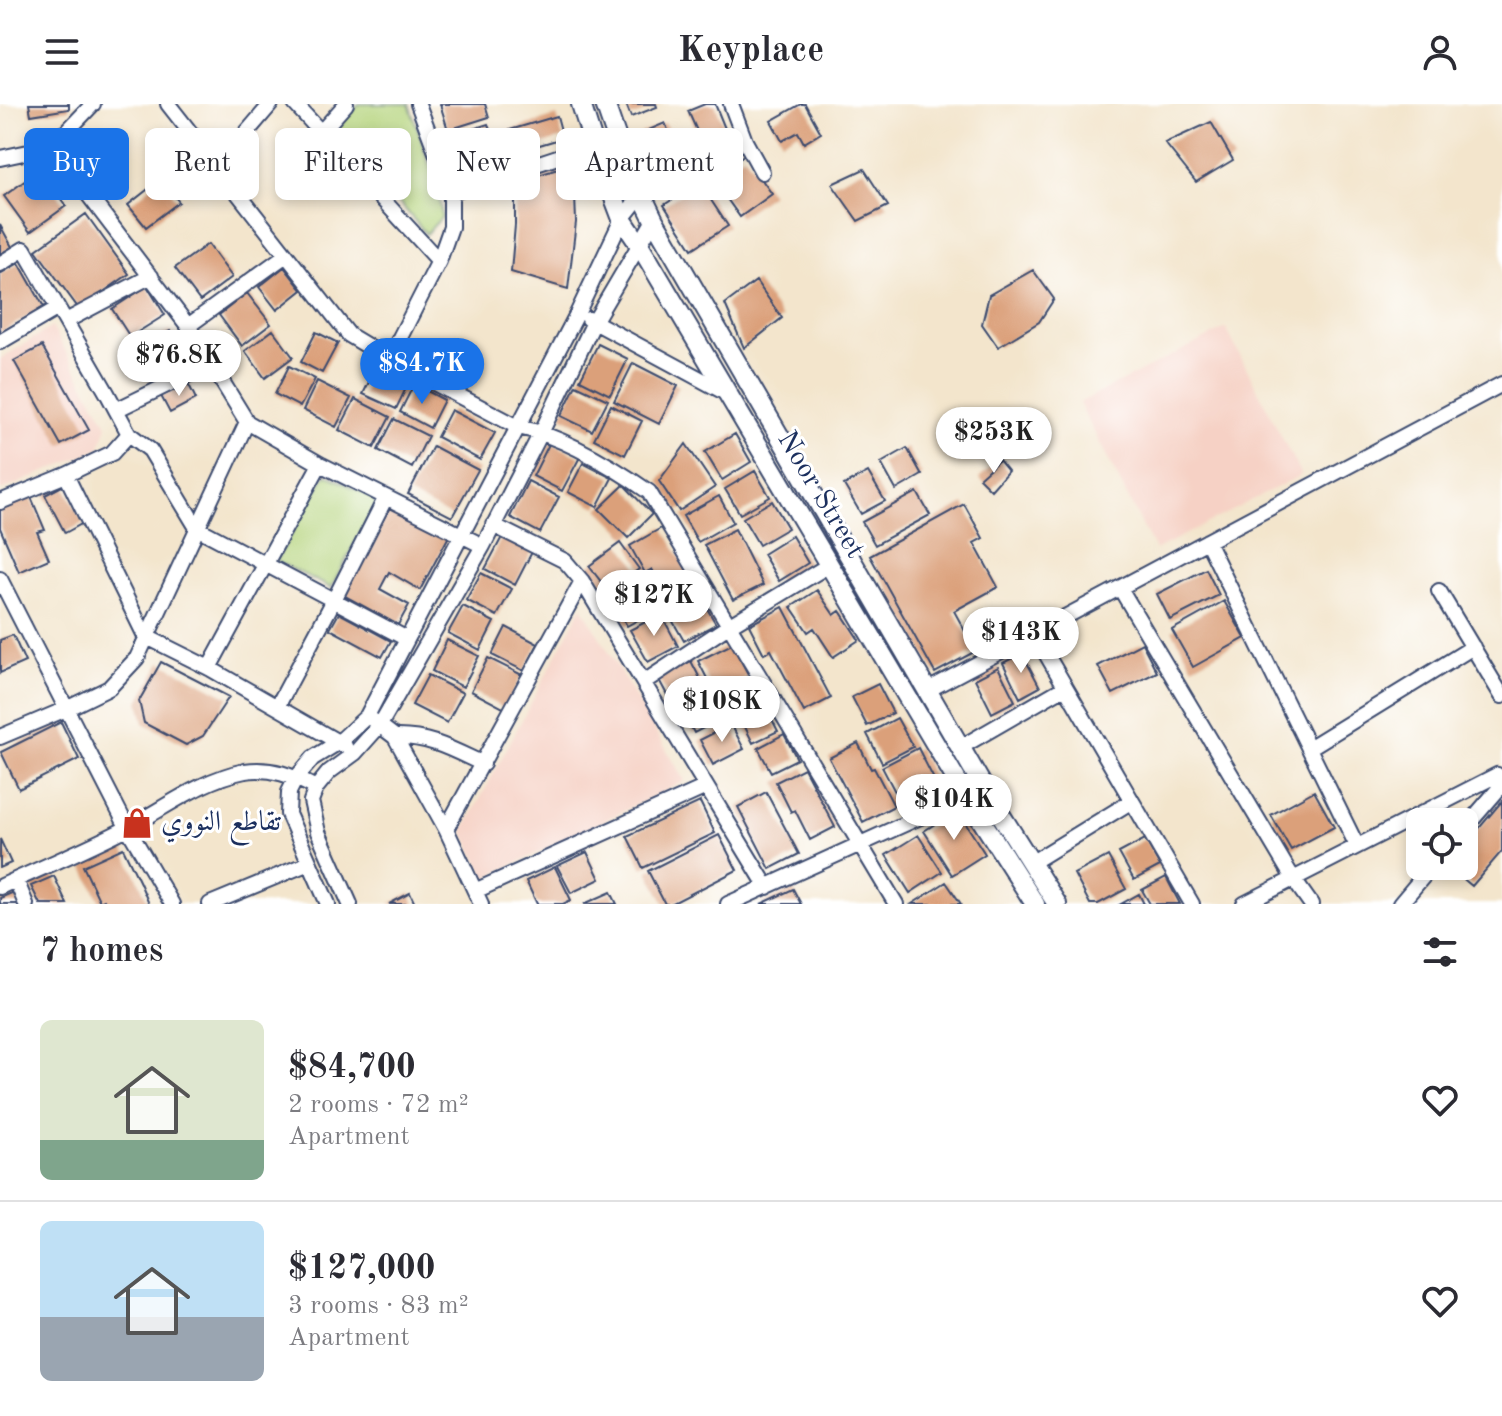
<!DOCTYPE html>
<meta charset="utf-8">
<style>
:root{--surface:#fff;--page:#f2f2f3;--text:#2b2b33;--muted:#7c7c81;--line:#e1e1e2;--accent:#1a73e8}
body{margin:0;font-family:"Old Standard TT",Amiri,serif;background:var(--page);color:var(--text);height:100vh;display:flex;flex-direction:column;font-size:30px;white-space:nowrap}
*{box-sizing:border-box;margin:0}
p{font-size:26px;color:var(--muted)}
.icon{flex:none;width:44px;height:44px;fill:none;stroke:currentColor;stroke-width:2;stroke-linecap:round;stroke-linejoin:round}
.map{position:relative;height:800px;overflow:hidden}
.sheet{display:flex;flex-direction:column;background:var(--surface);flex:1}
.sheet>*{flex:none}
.guide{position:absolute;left:24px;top:24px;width:800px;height:72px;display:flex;gap:16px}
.buttons{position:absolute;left:1406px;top:704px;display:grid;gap:16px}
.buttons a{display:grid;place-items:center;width:72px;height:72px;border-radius:12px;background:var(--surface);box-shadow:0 4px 12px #0003;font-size:40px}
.price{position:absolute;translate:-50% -68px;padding:0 18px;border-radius:28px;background:#fff;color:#222;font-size:26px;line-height:52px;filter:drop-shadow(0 2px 4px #0008)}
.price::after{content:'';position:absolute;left:50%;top:48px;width:24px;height:18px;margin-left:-12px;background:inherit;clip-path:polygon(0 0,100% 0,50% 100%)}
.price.active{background:var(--accent);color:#fff}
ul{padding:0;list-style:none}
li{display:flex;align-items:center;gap:24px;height:200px;padding:0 40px}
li+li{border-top:2px solid var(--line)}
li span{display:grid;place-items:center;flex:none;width:224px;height:160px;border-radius:12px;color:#555}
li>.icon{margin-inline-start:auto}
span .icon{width:96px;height:96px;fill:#fffc;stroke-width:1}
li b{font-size:34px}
h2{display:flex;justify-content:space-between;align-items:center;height:96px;padding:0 40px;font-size:34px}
.pill{padding:0 28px;border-radius:12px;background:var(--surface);box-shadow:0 4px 12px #0003;font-size:28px;line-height:72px}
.pill.active{background:var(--accent);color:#fff}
header{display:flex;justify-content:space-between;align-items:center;height:104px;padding:0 40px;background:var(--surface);font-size:36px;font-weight:700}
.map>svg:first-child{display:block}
</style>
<header><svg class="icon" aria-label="menu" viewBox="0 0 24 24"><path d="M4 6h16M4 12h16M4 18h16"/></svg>Keyplace<svg class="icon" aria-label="person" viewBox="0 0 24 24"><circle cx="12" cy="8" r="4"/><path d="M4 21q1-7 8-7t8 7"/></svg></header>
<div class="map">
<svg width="1502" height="800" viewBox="0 0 1502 800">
<rect width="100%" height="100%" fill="#fff"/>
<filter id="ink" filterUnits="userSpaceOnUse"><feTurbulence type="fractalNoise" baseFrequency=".0125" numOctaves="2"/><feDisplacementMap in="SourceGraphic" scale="16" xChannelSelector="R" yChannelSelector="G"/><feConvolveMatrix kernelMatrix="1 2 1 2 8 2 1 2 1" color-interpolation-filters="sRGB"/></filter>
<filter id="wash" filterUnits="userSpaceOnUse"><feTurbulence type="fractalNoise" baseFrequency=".006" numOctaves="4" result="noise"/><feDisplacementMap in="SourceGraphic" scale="32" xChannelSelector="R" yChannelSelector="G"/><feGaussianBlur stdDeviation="1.8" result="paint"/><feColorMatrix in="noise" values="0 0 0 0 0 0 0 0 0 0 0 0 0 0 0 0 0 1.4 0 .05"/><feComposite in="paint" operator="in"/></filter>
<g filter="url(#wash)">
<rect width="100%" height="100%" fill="#f3e5cc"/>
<path fill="#f6d1c5" d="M52,223L107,321L99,345L0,387V255Z
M1226,224L1301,371L1155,446L1079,299Z
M582,503L685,677L486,774L463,727Z"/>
<path fill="#b4d37a" stroke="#68816c" stroke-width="2" d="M359,0H409L438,87L442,113L426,130L337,25Z
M326,370L378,396L331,484L276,457Z"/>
<g id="blocks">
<path fill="#dba07a" d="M29,0H69V5L31,11Z
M440,0H485L489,13L448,26Z
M626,0H656L657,3L631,13Z
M705,0H715L730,37L706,47L688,7Z
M801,0H805L821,29L804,39L798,28L782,37L771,17Z
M557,12L563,34L516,48L510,26Z
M1211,18L1233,56L1196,78L1165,39Z
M665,19L682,59L654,71L637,31Z
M488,20L499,53L458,66L448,33Z
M744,51L772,90L740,113L712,74Z
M568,62L575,92L576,118L568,185L511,168L515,121V78Z
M864,65L888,102L858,117L832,80Z
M40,66L66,102L30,128L4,92Z
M161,75L179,98L146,123L128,101Z
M699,78L728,122L692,145L664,101Z
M86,110L129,170L79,205L36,146Z
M0,121L12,143L0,150Z
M208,140L232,173L200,197L175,164Z
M19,159L44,203L0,229V170Z
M284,163L302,186L277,206L259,183Z
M1033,166L1054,195L1039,218L998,243L982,220L989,191Z
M756,177L782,214L744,244L725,200Z
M147,182L165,211L130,233L112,205Z
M247,189L271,220L242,242L219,211Z
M273,226L293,253L265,274L245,247Z
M170,227L184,254L151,272L136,245Z
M316,228L338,239L322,269L301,258Z
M598,240L628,255L610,291L580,276Z
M42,242L89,326L61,341L14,257Z
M633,259L678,282L659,320L614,297Z
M289,262L315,275L300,303L275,290Z
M377,262L409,278L396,305L363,290Z
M317,277L351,294L336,323L303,306Z
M188,279L196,295L170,309L161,292Z
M414,280L444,296L430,324L400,308Z
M576,281L608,296L592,327L561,312Z
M355,295L390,313L374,344L339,326Z
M611,301L642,317L625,351L594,335Z
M451,306L495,329L480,356L437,333Z
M394,315L428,332L412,364L378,346Z
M735,330L751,358L722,376L705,348Z
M550,338L580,353L562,387L533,372Z
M686,340L715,383L679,407L659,377Z
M433,342L478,366L452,413L408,390Z
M907,344L922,371L896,386L881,359Z
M999,356L1008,367L991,386L979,374Z
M583,359L612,374L597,403L568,388Z
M755,367L770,393L740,410L725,385Z
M868,368L885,397L861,410L844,381Z
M528,377L559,393L540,429L510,413Z
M64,381L83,419L65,429L45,391Z
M624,381L652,410L628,434L599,405Z
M917,388L930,411L875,441L862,418Z
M719,392L733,418L698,438L683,412Z
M31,393L45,426L37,428L49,455L19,468L0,424V406Z
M772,397L788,424L759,441L743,414Z
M964,400L983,434L974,439L998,483L954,507L976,547L935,569L870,452Z
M391,401L449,432L420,486L389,468L380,485L409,501L398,521L343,491Z
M663,423L695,481L669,496L652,465L645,469L630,442Z
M735,425L763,481L733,496L704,441Z
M792,432L808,459L779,477L763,450Z
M502,433L532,448L515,481L485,465Z
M620,439L639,465L609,488L589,462Z
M1206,465L1219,491L1170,516L1157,490Z
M481,469L512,485L497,512L466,496Z
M642,474L659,504L627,522L610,492Z
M817,486L834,511L840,507L859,536L833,553L814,524L808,528L791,503Z
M698,489L716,520L684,537L667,507Z
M1224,497L1245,534L1193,563L1172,526Z
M463,502L494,518L480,546L448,529Z
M783,503L831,594L804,608L771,546L764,550L749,521Z
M339,509L391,537L382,553L330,525Z
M661,510L678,542L648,558L630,526Z
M506,523L538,540L524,567L492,551Z
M13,531L25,558L0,569V536Z
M447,536L479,552L463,583L432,567Z
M1142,539L1157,568L1113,590L1098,562Z
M732,540L749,572L715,590L698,557Z
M1022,549L1040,583L1020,594L1003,559Z
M488,554L522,571L505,605L471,587Z
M691,557L721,615L694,629L678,599L673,602L658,574Z
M161,558L229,593L203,632L186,641L144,619L139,597Z
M998,563L1015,597L992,609L975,575Z
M428,571L463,589L447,619L412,601Z
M751,574L778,627L753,639L739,611L734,613L722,589Z
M878,580L893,609L867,622L852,593Z
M897,614L913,643L882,659L867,630Z
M61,618L79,655L19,685L1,648Z
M731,620L744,645L713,661L700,636Z
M784,630L797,655L771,668L758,644Z
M858,639L871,665L874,664L894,702L863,718L829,654Z
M918,644L940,687L904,705L882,663Z
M804,664L835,723L810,736L795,706L791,708L776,678Z
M1314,687L1334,723L1291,746L1271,711Z
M766,688L799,750L770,765L738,703Z
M1502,697V747L1472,782L1448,762H1464V742Z
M700,698L715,729L643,764L627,732Z
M957,706L985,750L952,771L924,727Z
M719,731L737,766L671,800H665L648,767Z
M918,731L942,768L910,789L886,751Z
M0,735L11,759L0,764Z
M1145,735L1160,762L1134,776L1119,749Z
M123,744L140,779L149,800H106L104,796L100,798L83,762Z
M587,748L600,775L571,789L557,762Z
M1108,752L1126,785L1098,800H1090L1074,770Z
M555,763L571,796L563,800H537L526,777Z
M54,772L67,800H40L31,782Z
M1166,773L1180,800H1150L1142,786Z
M946,778L961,800H912Z
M793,785L801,800H761L772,795Z
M14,788L19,800H0V794Z
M611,788L617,800H584Z
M410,789L415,800H389Z
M1139,790L1144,800H1121Z"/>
</g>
</g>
<g filter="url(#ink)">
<use href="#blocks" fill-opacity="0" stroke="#3b4a6e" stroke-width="2"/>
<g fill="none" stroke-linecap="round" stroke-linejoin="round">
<defs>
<path id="minor" d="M168,0L349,231L389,255L518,323C563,332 612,362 649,388L896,800
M295,0L439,157
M731,0L745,37L762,68
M321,28L346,0
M52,43L188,222L247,318L320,360L483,442
M0,54L52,43L93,0
M217,63L271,0
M451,88L594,41
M0,160L24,145L107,289L129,330L112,349L66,371L0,398
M589,215L728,290
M66,217L151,172
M188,222L286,151
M0,238L58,204
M389,255L439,157L451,123V88L418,0
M116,306L210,260
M129,330L150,346L197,424L407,535
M66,371L145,532L209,564L345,642
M493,421L565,457L582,477L767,783
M1207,437L1357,742
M0,475L127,723L172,800
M1120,484L1294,776L1311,800
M1439,487L1502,592
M1034,529L1192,800
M209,564L320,360
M644,578L730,521L829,461
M928,586L1502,280
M277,603L334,496L386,393
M374,617L395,633L446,725L481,800
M0,633L66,605L109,584L137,554L247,318
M395,633C430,632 453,646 483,660
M961,643L1065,583
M1309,644L1473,543
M446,725L582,477
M1464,725L1502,681
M1031,759L1132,697
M16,776L26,800
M0,783C43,763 87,745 129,723C166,703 203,675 245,667C272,663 293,672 316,684
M475,787L706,683
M210,800L309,759
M328,800L288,710L289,688L296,674L313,654L339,638L367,612L577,210L622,115L641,91
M350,800L318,728L311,697L316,684L329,668L355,649L380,621L483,442L542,327L594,218L654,116
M728,800L973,689
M1244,800L1497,671L1502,676
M1400,800L1432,762"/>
<path id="major" d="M581,0L594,41L622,115L639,140L966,692L1035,800
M605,0L623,52L654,116L984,684L1057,800"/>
</defs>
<use href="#minor" stroke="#3b4a6e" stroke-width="18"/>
<use href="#major" stroke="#3b4a6e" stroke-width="22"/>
<use href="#minor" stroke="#fff" stroke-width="14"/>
<use href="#major" stroke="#fff" stroke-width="18"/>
</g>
</g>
<defs>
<symbol id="shop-bare" viewBox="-9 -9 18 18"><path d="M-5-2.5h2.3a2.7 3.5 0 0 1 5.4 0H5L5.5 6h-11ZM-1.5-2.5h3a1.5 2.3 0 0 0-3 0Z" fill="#c8321e" stroke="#fff" stroke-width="2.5" paint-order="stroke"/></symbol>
</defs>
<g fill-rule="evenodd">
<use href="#shop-bare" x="115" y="697" width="44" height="44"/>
</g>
<g text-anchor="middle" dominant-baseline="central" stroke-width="6" stroke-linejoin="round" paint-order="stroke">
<g font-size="28" fill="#1b2f5e" stroke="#fff">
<text transform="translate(820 391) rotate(59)">Noor Street</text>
</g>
<g font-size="28" fill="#1b2f5e" stroke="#fff" text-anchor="start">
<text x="161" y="719">تقاطع النووي</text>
</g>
</g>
</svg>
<div class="buttons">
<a><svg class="icon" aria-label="locate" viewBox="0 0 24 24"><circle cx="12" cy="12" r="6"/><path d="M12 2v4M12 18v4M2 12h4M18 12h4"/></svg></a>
</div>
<b class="price" style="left:179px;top:294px">$76.8K</b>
<b class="price active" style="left:422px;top:302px">$84.7K</b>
<b class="price" style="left:994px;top:371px">$253K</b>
<b class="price" style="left:654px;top:534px">$127K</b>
<b class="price" style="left:1021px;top:571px">$143K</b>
<b class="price" style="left:722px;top:640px">$108K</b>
<b class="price" style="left:954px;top:738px">$104K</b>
<div class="guide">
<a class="pill active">Buy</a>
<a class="pill">Rent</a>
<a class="pill">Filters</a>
<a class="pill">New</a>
<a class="pill">Apartment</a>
</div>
</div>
<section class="sheet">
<h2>7 homes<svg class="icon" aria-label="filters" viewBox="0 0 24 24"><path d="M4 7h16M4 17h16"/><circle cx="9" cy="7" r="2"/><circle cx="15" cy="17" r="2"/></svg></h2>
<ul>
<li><span style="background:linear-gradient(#dfe7d0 75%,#7fa58c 0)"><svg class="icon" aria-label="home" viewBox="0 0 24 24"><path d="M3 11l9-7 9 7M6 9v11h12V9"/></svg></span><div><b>$84,700</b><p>2 rooms · 72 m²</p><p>Apartment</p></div><svg class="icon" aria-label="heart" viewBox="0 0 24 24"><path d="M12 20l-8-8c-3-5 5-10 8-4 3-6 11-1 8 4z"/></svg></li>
<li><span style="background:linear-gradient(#bfe0f5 60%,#9aa5b1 0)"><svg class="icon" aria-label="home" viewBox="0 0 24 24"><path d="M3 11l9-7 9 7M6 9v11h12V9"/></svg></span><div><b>$127,000</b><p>3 rooms · 83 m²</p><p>Apartment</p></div><svg class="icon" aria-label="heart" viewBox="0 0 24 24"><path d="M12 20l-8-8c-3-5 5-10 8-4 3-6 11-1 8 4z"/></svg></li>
</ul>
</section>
